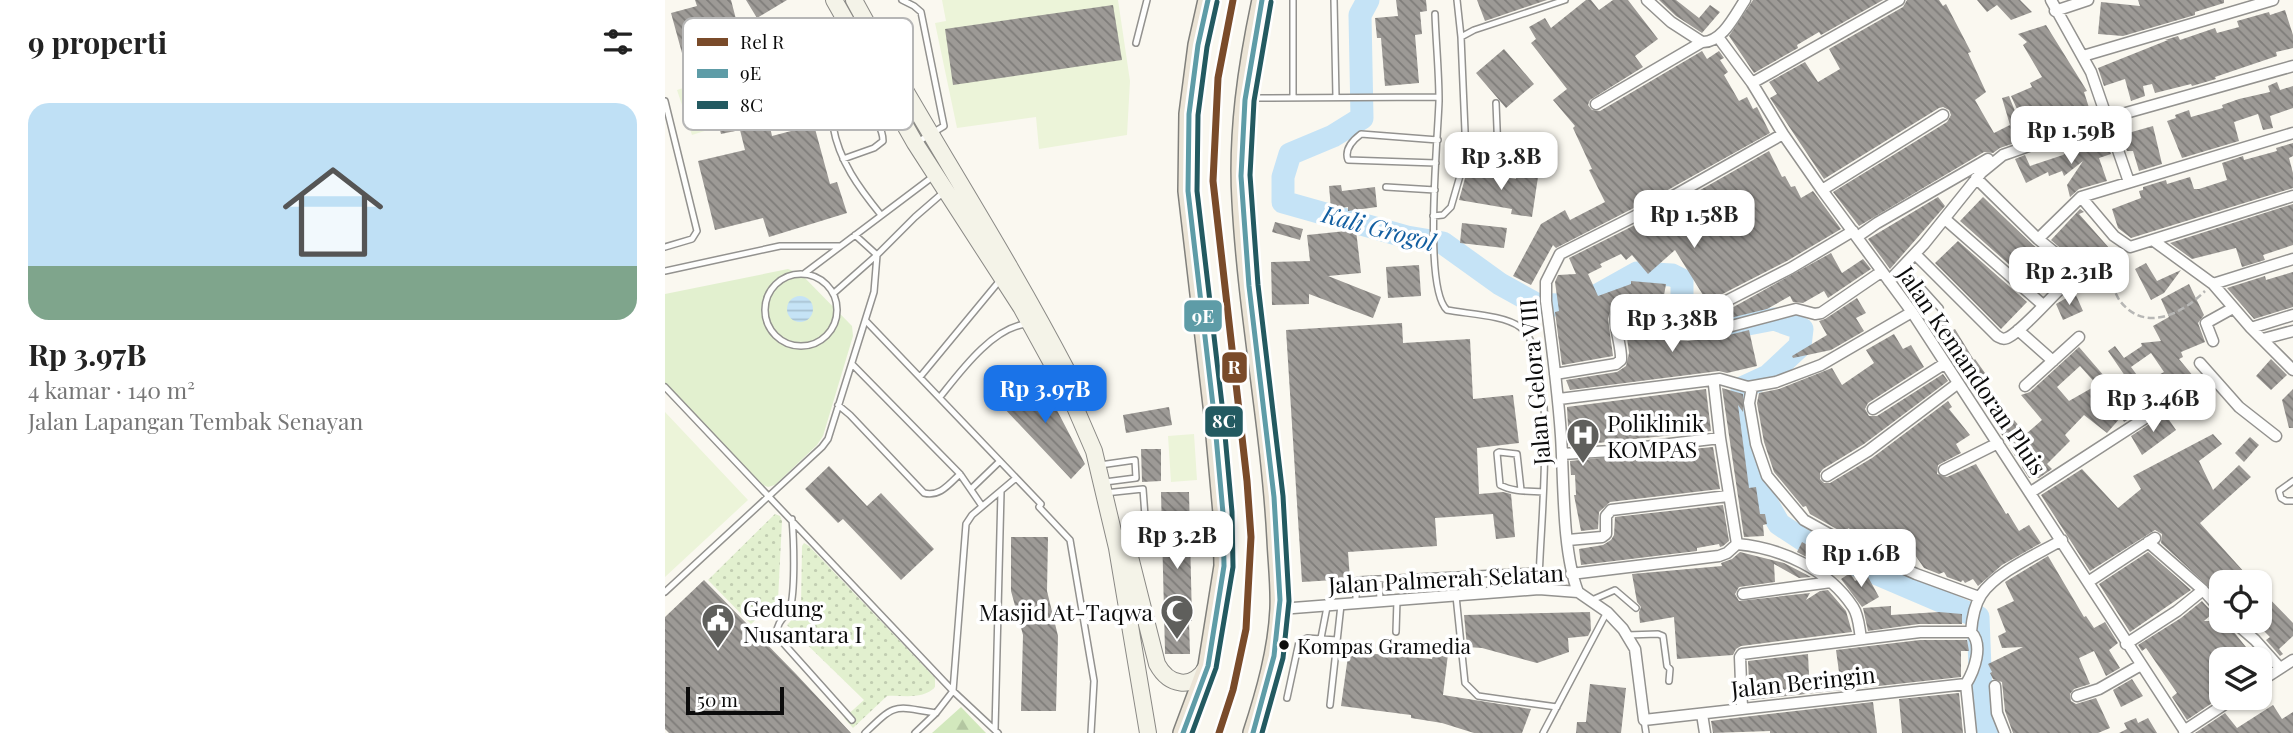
<!DOCTYPE html>
<html lang="id">
<meta charset="utf-8">
<style>
:root{--surface:#fff;--page:#f2f2f2;--text:#222;--muted:#767676;--line:#e0e0e0;--accent:#1a73e8}
body{margin:0;font-family:"Playfair Display",serif;background:var(--page);color:var(--text);height:100vh;display:flex;flex-direction:column;font-size:26px;white-space:nowrap}
*{box-sizing:border-box;margin:0}
p{font-size:23px;color:var(--muted)}
.icon{flex:none;width:38px;height:38px;fill:none;stroke:currentColor;stroke-width:2;stroke-linecap:round;stroke-linejoin:round}
.map{position:relative;flex:1;overflow:hidden}
.side{display:flex;flex-direction:column;background:var(--surface);width:665px}
.side>*{flex:none}
.buttons{position:absolute;left:1544px;top:570px;display:grid;gap:14px}
.buttons a{display:grid;place-items:center;width:63px;height:63px;border-radius:14px;background:var(--surface);box-shadow:0 2px 5px #0004;font-size:35px}
.scale{position:absolute;left:21px;bottom:18px;width:98px;box-sizing:border-box;padding-left:7px;border:4px solid #0c0c0c;border-top:0;font-size:19px;line-height:24px;white-space:nowrap;color:#0c0c0c;-webkit-text-stroke:5px #fff;paint-order:stroke}
.price{position:absolute;translate:-50% -60px;padding:0 16px;border-radius:14px;background:#fff;color:#222;font-size:23px;line-height:46px;filter:drop-shadow(0 2px 4px #0008)}
.price::after{content:'';position:absolute;left:50%;top:42px;width:21px;height:16px;margin-left:-10px;background:inherit;clip-path:polygon(0 0,100% 0,50% 100%)}
.price.current{background:var(--accent);color:#fff}
ul{padding:0;list-style:none}
li{display:grid;align-content:center;gap:14px;height:371px;padding:0 28px}
li+li{border-top:2px solid var(--line)}
li span{display:grid;place-items:center;height:217px;border-radius:21px;color:#555}
li>.icon{margin-inline-start:auto}
span .icon{width:126px;height:126px;fill:#fffc;stroke-width:1}
li b{font-size:30px}
h2{display:flex;justify-content:space-between;align-items:center;height:84px;padding:0 28px;font-size:30px}
main{display:flex;flex:1;min-height:0}
.map>svg:first-child{display:block}
</style>
<main>
<section class="side">
<h2>9 properti<svg class="icon" aria-label="filters" viewBox="0 0 24 24"><path d="M4 7h16M4 17h16"/><circle cx="9" cy="7" r="2"/><circle cx="15" cy="17" r="2"/></svg></h2>
<ul>
<li><span style="background:linear-gradient(#bfe0f5 75%,#7fa58c 0)"><svg class="icon" aria-label="home" viewBox="0 0 24 24"><path d="M3 11l9-7 9 7M6 9v11h12V9"/></svg></span><div><b>Rp 3.97B</b><p>4 kamar · 140 m²</p><p>Jalan Lapangan Tembak Senayan</p></div></li>
</ul>
</section>
<div class="map">
<svg width="1628" height="733" viewBox="0 0 1628 733">
<defs>
<pattern id="grass-dots" width="8" height="8" patternUnits="userSpaceOnUse" patternTransform="scale(1.75)"><rect width="8" height="8" fill="#e2f0cf"/><path d="M2 2h.1M6 6h.1" fill="none" stroke="#c1cdb1" stroke-width="1.8" stroke-linecap="round"/></pattern>
<pattern id="forest-firs" width="22" height="20" patternUnits="userSpaceOnUse" patternTransform="scale(1.75)"><rect width="22" height="20" fill="#d2e8bd"/><path d="M5 1l3.5 6h-7zM16 11l3.5 6h-7z" fill="#b3c6a1"/></pattern>
<pattern id="water-rules" width="6" height="5" patternUnits="userSpaceOnUse" patternTransform="scale(1.75)"><rect width="6" height="5" fill="#c5e3f6"/><path d="M0 2.5h6" fill="none" stroke="#a8c2d2"/></pattern>
<pattern id="building-back-hatch" width="6" height="6" patternUnits="userSpaceOnUse" patternTransform="scale(1.75)"><rect width="6" height="6" fill="#9d9a96"/><path d="M-1 5l2 2M0 0l6 6M5-1l2 2" fill="none" stroke="#7e7c79"/></pattern>
</defs>
<rect width="100%" height="100%" fill="#faf8f0"/>
<path fill="url(#grass-dots)" d="M110,514L115,516L117,521L113,600L86,624L43,580Z
M139,543L144,546L270,678V687C258,700 239,695 222,696L188,728L179,718L199,700L122,625L136,610L137,546Z"/>
<path fill="url(#forest-firs)" d="M296,707L321,733H267Z"/>
<path fill="#e2f0cf" d="M123,269L136,274L187,326L188,336L158,436L152,445L110,485L103,487L98,485L0,384V294Z"/>
<path fill="#ecf4d9" d="M277,0H453L465,81L462,135L374,149L371,117L292,128L270,23L281,21Z
M34,83L49,128L27,135L12,90Z
M0,412L83,500L0,577Z
M529,434L532,480L506,482L503,436Z"/>
<path fill="url(#water-rules)" d="M122 309a13 13 0 1 1 26 0a13 13 0 1 1-26 0Z"/>
<g fill="none" stroke-linecap="round" stroke-linejoin="round">
<path stroke="#c5e3f6" stroke-width="23" d="M703,0L695,15L697,118L668,136L625,154L618,177V202L742,237L778,243L835,284L871,304L913,306L972,273L1007,275L1017,280V305L1029,321L1052,330L1109,319L1137,329L1135,346L1103,376L1077,388L1083,470L1114,524L1149,547L1313,617L1316,694L1323,733"/>
</g>
<path fill="url(#building-back-hatch)" fill-rule="evenodd" d="M30,0H66L90,92L97,90L107,136L149,125L165,184L172,182L182,213L104,237L98,218L50,230L33,161L80,150L75,130L56,134L48,104L57,102L45,57L20,64L6,13L32,6Z
M81,0H122L92,18Z
M731,0H761L762,11L755,12L757,34L750,35L754,83L720,86L716,38H712L710,18L733,16Z
M812,0H882L820,21Z
M921,0H926L934,10L948,0H963L993,39L970,56L978,67L925,100L923,105L927,110L935,111L1037,51L1042,59L1054,51L1059,58L1055,60L1063,72L1059,75L1074,101L1082,97L1088,109L1092,107L1105,133L992,196L891,248L888,245L866,285L848,276L876,224L900,210L905,220L940,202L924,170L927,169L908,128L910,126L888,100L902,89L866,43L871,39L864,27L880,18L886,28Z
M994,0H1011L1034,18L1045,5L1055,12L1037,33L1011,16Z
M1088,0H1218L1156,35L1154,32L1132,45L1133,48L1089,73L1064,36Z
M1242,0H1274L1278,6L1281,4L1306,52L1303,53L1321,92L1310,100L1329,133L1345,125L1337,98L1344,96L1361,139L1335,148L1328,153L1319,152L1194,226L1168,192L1282,122L1286,115L1284,110L1278,107L1274,108L1159,179L1105,98L1112,94L1104,82L1140,62L1153,82L1175,69L1164,49L1238,7Z
M1312,0H1355L1367,12L1346,20L1332,5L1322,12Z
M1473,0H1559V3L1530,12V15L1458,36L1433,34L1436,2L1475,6Z
M448,5L457,60L288,85L280,29Z
M1620,10L1628,35V48L1611,52L1612,56L1550,77L1551,79L1527,86L1526,84L1490,93L1487,84L1478,86L1480,96L1466,101L1460,79L1439,86L1433,68L1503,40H1500L1513,36L1515,40L1550,28L1552,33L1574,27L1572,21L1604,12L1605,15Z
M1381,25L1422,91L1419,92L1426,114L1395,123L1396,125L1382,130L1377,114L1357,120L1346,96L1367,87L1365,83L1377,77L1358,45L1362,42L1353,34Z
M839,49L869,84L841,108L811,73Z
M1612,82L1615,90L1628,86V108L1605,116L1608,128L1598,130L1593,114L1569,122L1574,141L1517,158L1502,121L1511,118L1510,115L1524,110L1526,117L1558,108L1557,105L1574,99L1605,92L1603,86Z
M1488,126L1497,164L1474,171L1468,151H1462L1456,135Z
M1441,139L1446,154L1434,158L1442,181L1414,189L1405,197L1402,185L1418,161L1399,176L1397,171L1384,176L1383,172L1361,183L1350,159L1360,155L1365,166L1398,155L1406,149L1416,146V148Z
M1628,143V156L1624,158L1628,173V188L1466,238L1453,228L1447,209L1476,198L1474,191L1478,190V187L1501,180L1502,184L1525,177L1529,189H1534L1562,180L1557,163L1578,156L1579,160L1612,151L1611,148Z
M1104,151L1117,177L1120,176L1126,187L1130,186L1136,198L1148,191L1176,229L1122,261L1036,305L1032,311L1034,316L1025,324L1014,311L1016,312L1038,295L1010,250L983,274L967,255L961,260L956,254L935,264L937,267L923,274L933,296L966,284V281L1001,284L998,301L971,297L948,302L943,319L948,356L897,365L890,312L894,311L890,282L893,275L911,274L904,258L1000,210Z
M802,171L851,179L852,174L873,177L867,217L846,214L847,209L794,200Z
M676,185L677,191L710,187L712,207L683,211V207L666,209L664,186Z
M1273,197L1280,206L1225,269L1203,239Z
M1318,197L1368,245L1395,266L1405,265L1407,258L1386,240L1415,209L1419,212L1414,214L1453,258L1437,271L1431,263L1414,283L1410,273L1401,272L1395,267L1373,290L1295,221Z
M1628,204V245L1598,255L1600,260L1577,267L1571,248L1527,259L1505,243Z
M610,222L638,229L635,240L607,232Z
M797,223L842,228L839,248L795,243Z
M691,230L696,273L663,276L716,297L708,318L644,294V304L607,305L606,262L645,261L642,235Z
M1293,241L1362,302L1336,329L1270,263Z
M1166,253L1177,273L1198,259L1206,269L1163,298L1159,291L1138,303L1128,302L1125,296L1102,309L1057,320H1045Z
M1481,263L1492,281L1516,270L1499,293L1486,300L1470,269Z
M754,265L756,296L723,298L721,267Z
M1628,272V307L1589,319L1562,288L1600,276L1601,280Z
M1524,284L1539,315L1533,323L1540,342L1516,352L1518,357L1514,359L1529,377L1516,385L1509,377L1493,386L1488,378L1499,372L1486,353L1466,367L1480,386L1471,392L1443,351L1450,346L1459,358L1477,346L1476,343L1496,341L1488,326L1504,317L1496,299Z
M1410,293L1418,311L1398,320L1391,304Z
M1192,298L1201,313L1191,318L1199,331L1166,350L1128,358L1127,356L1162,335L1154,321L1160,319Z
M978,313L995,317L1003,322L1013,334L1005,340L1023,341L1060,336L1084,330L1092,366L1062,373L1054,371L905,390L901,380L952,372L961,366L964,353L959,315Z
M1279,319L1288,330L1290,329L1309,360L1310,359L1325,380L1308,392L1267,328Z
M737,323L738,343L805,339L808,399L848,395L854,443L812,448L814,494L838,492L846,494L850,537L831,539L828,514L770,518L772,546L683,552L685,579L637,582L621,330Z
M1229,334L1238,349L1246,345L1259,367L1203,403L1200,409L1204,416H1212L1278,374L1283,381L1199,444L1158,469L1155,473V479L1159,483H1165L1207,458L1283,401L1287,407L1284,409L1305,435L1291,444L1296,453L1273,465L1272,474L1282,477L1311,464L1341,514L1343,513L1354,531L1364,525L1376,543L1337,565L1313,586L1308,579L1300,583L1298,580L1296,582L1282,577L1279,572L1274,574L1259,568L1250,555L1240,560L1227,555L1217,534L1201,543L1189,538L1184,528L1177,532L1145,514L1141,506L1138,507L1109,472L1099,442L1092,403L1094,393L1114,389L1167,368L1177,385L1209,363L1201,350Z
M1414,347L1472,414L1459,422L1456,417L1442,433L1419,415L1400,435L1405,441L1382,464L1387,469L1374,478H1364L1357,467L1356,452L1350,456L1345,448L1346,447L1334,431L1349,420L1361,434L1377,420L1356,395L1365,392ZM1415,366L1432,385L1404,401L1392,387Z
M1606,359L1622,375L1606,390L1591,376Z
M372,372L420,464L406,479L337,406Z
M1057,388L1078,394V412L1073,405L1084,488L1091,487L1095,514H1100L1102,524L1098,525L1099,536L1079,537Z
M1041,389L1046,431L904,446L902,407Z
M1628,389V428H1624L1617,400Z
M504,407L507,425L461,433L458,415Z
M1500,414L1511,430L1477,455L1466,436Z
M1548,434L1557,444L1534,461L1548,490L1574,465L1586,477L1535,523L1589,583H1556V598L1496,543L1497,534L1490,530L1425,571L1376,495L1417,469L1453,508L1476,489L1468,476Z
M1585,437L1594,445L1579,462L1570,453Z
M1048,447L1055,489L945,502L934,512L933,529L916,531L909,495H911L910,475H906L905,461Z
M476,449H496V481L477,482Z
M164,466L202,506L216,493L269,549L236,580L178,519L173,523L140,489Z
M496,492H524L527,621H524L525,654H500V651Z
M1058,505L1064,541L1058,546L1055,547L1054,544L1032,548V551L916,565L914,549L938,545L946,540L949,535L950,517Z
M346,537H383L382,591L393,636L391,711H356L358,635L346,591Z
M1137,542L1160,555L1155,564L1132,552Z
M1075,552L1119,563L1146,577L1134,578L1109,564L1110,582L1074,587L1070,594L1074,601L1145,593L1141,600L1155,591L1163,590L1181,611L1187,632L1076,646L1071,649L1068,655L1012,659L1009,617L975,623L974,612L976,607L972,602L967,574L1057,566L1056,563L1067,559Z
M1483,552L1526,590L1465,632L1434,584Z
M1383,556L1419,617L1421,616L1429,628L1440,622L1453,643L1444,650L1455,668L1441,676L1429,651L1414,658L1425,684L1409,689L1405,694L1406,701L1411,704L1431,698L1445,728L1433,733H1348L1340,711L1337,682L1328,679L1325,673L1327,672L1323,664L1358,647L1337,648L1333,636L1341,632L1332,609L1349,601L1340,582Z
M1185,573L1190,581L1202,575L1214,597L1197,607L1176,579Z
M39,580L131,674L186,733H4L0,729V617Z
M1594,588L1628,623V636L1614,649L1618,654L1615,656L1601,640L1605,637L1594,626Z
M1537,601L1548,613L1539,621H1560L1585,652L1588,650L1600,663L1594,668V660H1556V697L1522,720L1507,697L1512,693L1481,648L1477,651L1473,645L1516,618Z
M1226,606V615L1274,612L1297,614V624H1254L1203,631L1198,608Z
M925,612L926,630L923,636L903,638L904,652L872,663L817,648L802,647L799,615Z
M1255,640H1302L1304,651H1296V677L1085,700L1083,661L1143,654L1144,675L1147,676L1174,672L1171,650Z
M685,642L701,644L700,653L767,659L768,652L783,654L778,695L866,709L857,733H809L777,723L746,718V715L676,706Z
M1467,679L1478,696L1456,707L1448,690Z
M925,684L961,688L956,733H911L912,722H921Z
M1294,693L1298,733H1237L1234,699Z
M1208,702L1212,733H1105V731L1048,733L1046,721L1053,720Z
M1608,705L1617,719L1628,712V733H1530L1560,713L1572,728Z
M1471,718L1473,723L1483,718L1492,733H1454L1462,729L1459,723Z"/>
<g fill="none" stroke-linecap="round" stroke-linejoin="round">
<defs>
<path id="service" d="M237,0L249,6L256,12L279,126L251,143
M628,0V97
M669,0L671,97
M792,0L796,37
M770,14C771,43 774,72 774,101C773,138 758,288 782,310C802,314 839,315 855,327C897,359 873,536 874,589
M471,43L482,0
M586,98L774,97
M0,101L32,231L27,239L0,247
M801,155C813,159 823,160 833,153L831,103
M178,159L209,148L218,141C218,127 207,115 199,105
M771,163L683,160C679,149 688,140 696,134L773,140
M721,187L770,190
M216,215C194,188 174,161 168,126L176,117L220,93
M768,216L778,215L786,207L801,155L796,37L809,30L900,0
M1238,267L1275,308
M0,271L115,246H175
M140,273L270,175
M100 310a36 36 0 1 1 72 0a36 36 0 1 1-72 0Z
M169,293L212,255L190,235
M201,321L376,504L374,507L405,540L429,681L426,733
M187,364L295,474L317,506
M255,377L336,279
M0,387L288,691L333,733
M275,397C295,372 327,328 361,324
M173,405L185,415L259,493C275,497 284,484 295,474
M435,465L470,460L471,478L440,482
M1628,481L1614,491L1616,498L1621,501H1628
M306,489L335,461
M856,490L852,454L834,452L832,453L835,485C848,492 864,491 878,492
M440,493L478,489L482,543L465,546
M127,519C129,541 130,585 126,605C123,617 113,617 111,635L187,720
M714,579L715,600
M0,592L157,447L163,439L209,292L212,255L250,217L280,191
M791,596L800,683L813,696L892,707
M927,600L950,590L971,608
M691,602V581L694,580L873,571
M731,632L732,600
M962,635L993,634L998,636L1002,666L1005,669L1004,681
M656,638L662,607
M622,698L634,642L642,638L672,640
M665,705L676,605
M979,720L981,733
M330,730L336,492
M200,733C231,703 228,706 271,713
M250,733L271,713L288,691L301,524L307,515L351,478
M878,733L942,612"/>
<path id="minor" d="M982,0L1006,22L1037,42C1057,43 1070,15 1080,0
M1386,0L1426,72L1464,182
M1390,11L1423,0
M1053,37L1087,83L1118,134L1157,190L1247,312L1521,733
M1418,56L1608,0
M1087,83L1234,0
M931,104L1037,42
M1311,178L1373,239L1399,260
M1157,190L1278,115
M1416,197L1449,236L1465,247L1628,196
M1280,219L1378,305
M1192,237L1212,223L1323,159
M1373,239L1416,197L1628,133
M1489,241L1548,284L1586,328L1628,370
M1250,254L1332,336C1336,338 1337,340 1342,338C1355,333 1392,291 1405,279
M1224,281L1259,244L1316,173L1338,155L1443,118L1628,66
M1548,284L1628,259
M1040,312L1126,268L1188,231
M1586,328L1628,315
M1353,330L1388,361
M1598,339L1628,331
M1548,341L1541,323L1568,308
M1535,363L1574,407L1611,436
M890,374L951,364L956,360C957,344 946,322 953,308C967,303 990,305 1003,312C1010,316 1017,327 1022,333L1059,328L1131,309L1150,314L1156,313L1216,272
M1047,380L1055,379L1083,387L1111,382L1156,365L1247,312
M1360,386L1414,337
M1087,387L1084,403L1091,444L1102,476L1139,520L1173,539L1251,574L1314,597
M894,399L1047,380L1049,385L1055,438L1072,544
M1208,409L1279,364
M897,454L946,451L1055,438
M1279,470L1333,443
M1162,476L1203,451L1292,384
M1366,492L1545,376
M903,540L937,537L941,534V516L946,510L1063,496
M1483,542L1538,590L1556,610
M906,574L1054,556L1062,553L1072,544C1116,548 1163,569 1188,607C1194,616 1194,628 1196,638
M1423,582L1490,538
M913,592C897,551 899,481 896,436C893,391 887,346 881,301V282L895,254L996,203L1118,134
M1078,594L1166,582
M615,609L874,589L913,592L942,612L958,629L970,649L979,720L1301,684
M1568,621L1590,640L1615,668
M1306,632C1307,619 1309,606 1316,595C1331,572 1373,554 1397,540
M1461,644L1512,611L1538,590
M1594,682L1628,660
M1301,684L1306,733
M1330,686L1332,713L1340,733
M1412,696L1434,689L1476,665
M1077,708L1075,657L1077,654L1255,632H1306C1319,645 1309,671 1301,684
M1037,714L1040,733
M1519,731L1569,698"/>
<path id="secondary" d="M169,0L250,143L356,307L407,400L429,451L452,548L483,733
M189,0C257,126 336,244 402,371
M460,537L492,664C504,686 527,690 541,668"/>
<path id="trunk" d="M518,733L543,666L559,566L558,513L549,414L523,191L524,114L533,45L543,0
M588,733C601,693 613,651 615,609C616,586 613,562 612,539C606,426 583,314 577,201C573,133 583,66 597,0"/>
</defs>
<use href="#service" stroke="#93928f" stroke-width="8"/>
<use href="#minor" stroke="#93928f" stroke-width="13"/>
<use href="#secondary" stroke="#8a8985" stroke-width="18"/>
<use href="#trunk" stroke="#80807c" stroke-width="22"/>
<path stroke="#b7b7b5" stroke-width="2.5" stroke-dasharray="7 3.5" stroke-linecap="butt" d="M1411,262C1426,266 1439,273 1447,286C1450,291 1452,297 1455,301C1480,333 1517,314 1540,291"/>
<use href="#service" stroke="#fefefd" stroke-width="5"/>
<use href="#minor" stroke="#fefefd" stroke-width="10"/>
<use href="#secondary" stroke="#f4f3e8" stroke-width="16"/>
<use href="#trunk" stroke="#ebe4d6" stroke-width="19"/>
<defs>
<path id="bus-1" d="M518,733L543,666L559,566L558,513L549,414L523,191L524,114L533,45L543,0
M588,733L609,656L615,600L609,497L584,286L576,176L580,100L597,0"/>
<path id="bus-2" d="M527,733L551,668L568,567L567,512L558,413L532,191L533,115L542,47L552,2
M597,733L618,658L624,601L618,496L593,285L585,175L589,101L606,2"/>
</defs>
<use href="#bus-1" stroke="#fff" stroke-width="10"/>
<use href="#bus-2" stroke="#fff" stroke-width="10"/>
<use href="#bus-1" stroke="#5e9ca7" stroke-width="5"/>
<use href="#bus-2" stroke="#235a61" stroke-width="5"/>
<defs>
<path id="rail-1" d="M554,733L568,690L581,629L586,537L582,481L548,181L553,78L568,0"/>
</defs>
<use href="#rail-1" stroke="#fff" stroke-width="12"/>
<use href="#rail-1" stroke="#7a4b2a" stroke-width="7"/>
</g>
<defs>
<symbol id="hospital-pin" viewBox="-11 -11 22 30"><path d="M0 17L-7.5 6A9.5 9.5 0 1 1 7.5 6Z" fill="#5f5f5c" stroke="#fff"/><path d="M-5-5h3v3.5h4V-5h3V5h-3V1.5h-4V5h-3Z" fill="#fff"/></symbol>
<symbol id="mosque-pin" viewBox="-11 -11 22 30"><path d="M0 17L-7.5 6A9.5 9.5 0 1 1 7.5 6Z" fill="#5f5f5c" stroke="#fff"/><path d="M3.5-4.9A6 6 0 1 0 3.5 4.9A5 5 0 1 1 3.5-4.9Z" fill="#fff"/></symbol>
<symbol id="civic-pin" viewBox="-11 -11 22 30"><path d="M0 17L-7.5 6A9.5 9.5 0 1 1 7.5 6Z" fill="#5f5f5c" stroke="#fff"/><path d="M-.6-6.5H3V-4.5H.6V-3L4-1V1h2V6H-6V1h2V-1L-.6-3ZM-1.2 2.5V6h2.4V2.5Z" fill="#fff"/></symbol>
</defs>
<g fill-rule="evenodd">
<use href="#hospital-pin" x="899" y="416" width="38" height="52"/>
<use href="#mosque-pin" x="493" y="592" width="38" height="52"/>
<use href="#civic-pin" x="34" y="601" width="38" height="52"/>
</g>
<circle fill="#0c0c0c" stroke="#fff" stroke-width="2.5" cx="619" cy="645" r="6"/>
<g text-anchor="middle" dominant-baseline="central" stroke-width="7" stroke-linejoin="round" paint-order="stroke">
<g font-size="21" fill="#0c0c0c" stroke="#fff" text-anchor="start">
<text x="632" y="645">Kompas Gramedia</text>
</g>
<g font-size="23" fill="#0c0c0c" stroke="#fff">
<text transform="translate(1308 370) rotate(56)">Jalan Kemandoran Pluis</text>
<text transform="translate(869 382) rotate(-95)">Jalan Gelora VIII</text>
<text transform="translate(781 578) rotate(-3)">Jalan Palmerah Selatan</text>
<text transform="translate(1138 681) rotate(-6)">Jalan Beringin</text>
</g>
<g font-size="23" fill="#0c0c0c" stroke="#fff" text-anchor="start">
<text x="942" y="422">Poliklinik<tspan x="942" dy="26">KOMPAS</tspan></text>
<text x="78" y="607">Gedung<tspan x="78" dy="26">Nusantara I</tspan></text>
<text x="488" y="611" text-anchor="end">Masjid At-Taqwa</text>
</g>
<g font-size="24" font-style="italic" fill="#125ea0" stroke="#fff">
<text transform="translate(714 227) rotate(15)">Kali Grogol</text>
</g>
</g>
<rect x="18" y="18" width="230" height="112" rx="10" fill="#fff" stroke="#b6b6b6" stroke-width="2"/>
<rect x="32" y="38" width="31" height="8" fill="#7a4b2a"/>
<rect x="32" y="69" width="31" height="9" fill="#5e9ca7"/>
<rect x="32" y="101" width="31" height="8" fill="#235a61"/>
<g font-size="19" fill="#0c0c0c">
<text x="75" y="49">Rel R</text>
<text x="75" y="80">9E</text>
<text x="75" y="112">8C</text>
</g>
<g stroke="#fff" stroke-width="2.5">
<rect x="518" y="299" width="40" height="34" rx="7" fill="#5e9ca7"/>
<rect x="556" y="351" width="27" height="33" rx="7" fill="#7a4b2a"/>
<rect x="539" y="405" width="40" height="33" rx="7" fill="#235a61"/>
</g>
<g font-size="19" text-anchor="middle" font-weight="bold" fill="#fff">
<text x="538" y="323">9E</text>
<text x="569" y="374">R</text>
<text x="559" y="428">8C</text>
</g>
</svg>
<div class="buttons">
<a><svg class="icon" aria-label="locate" viewBox="0 0 24 24"><circle cx="12" cy="12" r="6"/><path d="M12 2v4M12 18v4M2 12h4M18 12h4"/></svg></a>
<a><svg class="icon" aria-label="layers" viewBox="0 0 24 24"><path d="M12 4l9 5-9 5-9-5zM3 14l9 5 9-5"/></svg></a>
</div>
<div class="scale">50 m</div>
<b class="price" style="left:1406px;top:166px">Rp 1.59B</b>
<b class="price" style="left:836px;top:192px">Rp 3.8B</b>
<b class="price" style="left:1029px;top:250px">Rp 1.58B</b>
<b class="price" style="left:1404px;top:307px">Rp 2.31B</b>
<b class="price" style="left:1007px;top:354px">Rp 3.38B</b>
<b class="price current" style="left:380px;top:425px">Rp 3.97B</b>
<b class="price" style="left:1488px;top:434px">Rp 3.46B</b>
<b class="price" style="left:512px;top:571px">Rp 3.2B</b>
<b class="price" style="left:1196px;top:589px">Rp 1.6B</b>
</div>
</main>
